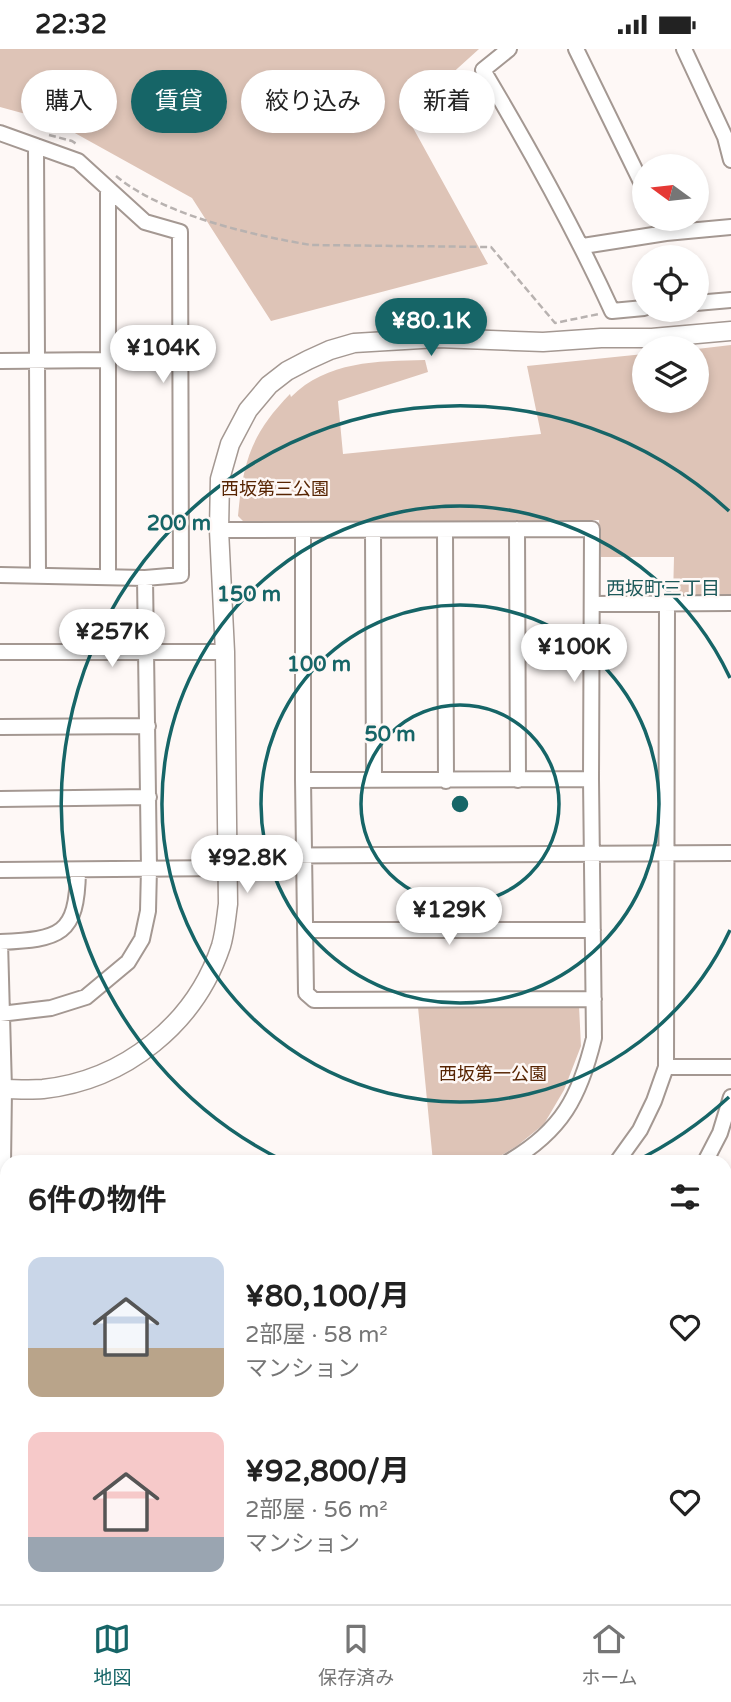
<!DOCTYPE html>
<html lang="ja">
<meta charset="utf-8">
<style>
:root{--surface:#fff;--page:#f2f2f2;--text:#222;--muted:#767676;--line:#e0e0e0;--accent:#166567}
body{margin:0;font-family:"Varela Round","Noto Sans JP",sans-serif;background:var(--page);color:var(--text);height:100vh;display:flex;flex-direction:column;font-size:26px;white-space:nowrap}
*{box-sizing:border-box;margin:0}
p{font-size:23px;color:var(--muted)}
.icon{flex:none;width:38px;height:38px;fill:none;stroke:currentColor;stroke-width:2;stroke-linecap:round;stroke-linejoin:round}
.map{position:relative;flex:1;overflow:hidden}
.side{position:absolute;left:0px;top:1106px;width:732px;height:450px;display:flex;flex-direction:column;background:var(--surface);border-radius:21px 21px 0 0;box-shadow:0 4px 10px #0003}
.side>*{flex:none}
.hud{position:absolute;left:21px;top:21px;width:690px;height:63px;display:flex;gap:14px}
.needle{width:46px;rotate:285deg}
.fabs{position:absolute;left:632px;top:105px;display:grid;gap:14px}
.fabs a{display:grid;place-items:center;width:77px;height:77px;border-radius:50%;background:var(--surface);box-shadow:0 4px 10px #0003;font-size:35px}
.price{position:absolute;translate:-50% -60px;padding:0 16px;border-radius:24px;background:#fff;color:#222;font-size:23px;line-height:46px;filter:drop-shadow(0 2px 4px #0008)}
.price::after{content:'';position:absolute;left:50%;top:42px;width:21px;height:16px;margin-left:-10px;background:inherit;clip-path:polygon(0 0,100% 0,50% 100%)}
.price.on{background:var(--accent);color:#fff}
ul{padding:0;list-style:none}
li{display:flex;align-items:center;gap:21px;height:175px;padding:0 28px}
li span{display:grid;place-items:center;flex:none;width:196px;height:140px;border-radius:14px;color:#555}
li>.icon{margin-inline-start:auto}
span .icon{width:84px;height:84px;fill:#fffc;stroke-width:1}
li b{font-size:30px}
h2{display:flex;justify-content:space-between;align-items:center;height:84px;padding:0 28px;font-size:30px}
.chip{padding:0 24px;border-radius:32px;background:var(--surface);box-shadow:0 4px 10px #0003;font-size:24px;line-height:63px}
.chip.on{background:var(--accent);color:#fff}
.status{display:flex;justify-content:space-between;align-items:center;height:49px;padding:0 35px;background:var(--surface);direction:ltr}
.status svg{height:19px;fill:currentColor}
.tabs{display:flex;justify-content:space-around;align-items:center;height:98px;border-top:2px solid var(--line);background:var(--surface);font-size:19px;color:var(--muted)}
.tabs a{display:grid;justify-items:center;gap:4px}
.tabs .on{color:var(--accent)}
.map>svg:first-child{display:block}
</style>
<div class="status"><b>22:32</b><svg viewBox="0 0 49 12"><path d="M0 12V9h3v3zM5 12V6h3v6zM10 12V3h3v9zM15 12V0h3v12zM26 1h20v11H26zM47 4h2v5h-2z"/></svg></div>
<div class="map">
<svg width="731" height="1555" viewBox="0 0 731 1555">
<rect width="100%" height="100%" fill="#fef8f6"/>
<path fill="#dec4b7" d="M0,0H479L406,66L488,215L271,272L192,149L55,73L0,58Z
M731,296V547L673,548L674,508H601L599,471L245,474L238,467C243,413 251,385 290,345L291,348C327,312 377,312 425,311L428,323L338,352L343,405L541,385L527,317L644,305V352H696L697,300Z
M579,957L581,997L564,1041L544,1075L517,1097L490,1113H433L418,958Z
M731,1327V1555H0V1423L7,1432V1549H724V1334Z"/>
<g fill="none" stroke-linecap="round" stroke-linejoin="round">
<defs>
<path id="minor" d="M509,0L483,21C530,100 574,179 612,262L644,259
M576,0L644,139
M684,0L725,88L731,111
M0,84L78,112L145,173L180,183L181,526L145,529L0,526
M36,97L38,525
M659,170L666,184
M583,197L666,184L731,178
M696,254L731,251
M0,312L108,311
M517,480L518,731
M219,481L592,480L591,730L594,989C580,1047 562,1082 508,1113
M373,481L374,731
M445,481L446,732
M303,482V731L306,944L314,951L594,950
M108,527V141
M592,555L731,554
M0,603H225
M0,678L148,677
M303,731L591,730
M0,750L149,748
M227,807L731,804
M0,821L227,819
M305,881H593
M0,893L4,1040L2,1191H7
M0,893C60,890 77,887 78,822
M0,965L51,959L86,948L128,913L142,890L148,862L149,819L145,529
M666,1018H731
M617,1113L640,1081L654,1052L666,1018L667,556
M705,1113L720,1084L731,1048
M724,1207L731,1199
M0,1266H7
M724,1310L731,1305
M0,1338L7,1337
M0,1385L7,1393"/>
<path id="tertiary" d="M0,1040C14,1040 29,1041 43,1040C125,1031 195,975 221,897C225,884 226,869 228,855L225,603L219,481L220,430L230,395L248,361L269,336L287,322L308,311L330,301L354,294L438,289L543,293L601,289H652L731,282"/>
</defs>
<use href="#minor" stroke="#a49892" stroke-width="18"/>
<use href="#tertiary" stroke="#a49892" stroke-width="21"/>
<path stroke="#b8b2b0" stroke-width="2.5" stroke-dasharray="7 3.5" stroke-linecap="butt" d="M49,86L72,92L78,96
M116,127C163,166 251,186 311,196L491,198L555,274L599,265"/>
<use href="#minor" stroke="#fff" stroke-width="14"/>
<use href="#tertiary" stroke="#fff" stroke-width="18"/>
</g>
<g fill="none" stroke="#166567" stroke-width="3.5">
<circle cx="460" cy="755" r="99"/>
<circle cx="460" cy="755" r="199"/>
<path d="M730 881A298 298 0 1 1 730 629"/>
<path d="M729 1048A398 398 0 0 1 634 1113M286 1113A398 398 0 1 1 729 462"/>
</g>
<g text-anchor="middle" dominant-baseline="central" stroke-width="5" stroke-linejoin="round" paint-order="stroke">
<g font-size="18" fill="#572402" stroke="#fef8f6">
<text x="275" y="440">西坂第三公園</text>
<text x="493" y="1025">西坂第一公園</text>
</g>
<g font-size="19" fill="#1d595a" stroke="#fef8f6">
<text x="663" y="540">西坂町三丁目</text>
</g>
</g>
<circle cx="460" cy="755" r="10" fill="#166567" stroke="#fef8f6" stroke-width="3.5"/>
<g font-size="21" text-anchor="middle" font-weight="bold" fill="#166567" stroke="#fef8f6" stroke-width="5" stroke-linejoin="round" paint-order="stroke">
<text x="179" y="481">200 m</text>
<text x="249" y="552">150 m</text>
<text x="319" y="622">100 m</text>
<text x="390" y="692">50 m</text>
</g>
</svg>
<div class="fabs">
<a><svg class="needle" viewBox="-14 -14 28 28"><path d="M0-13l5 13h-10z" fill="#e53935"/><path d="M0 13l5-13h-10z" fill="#767676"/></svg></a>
<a><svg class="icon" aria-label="locate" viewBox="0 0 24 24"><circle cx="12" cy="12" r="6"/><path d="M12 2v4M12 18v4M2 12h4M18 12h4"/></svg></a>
<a><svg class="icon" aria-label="layers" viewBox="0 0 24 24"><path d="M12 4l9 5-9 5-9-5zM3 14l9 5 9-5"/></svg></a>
</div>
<b class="price on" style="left:431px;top:309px">¥80.1K</b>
<b class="price" style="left:163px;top:336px">¥104K</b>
<b class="price" style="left:112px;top:620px">¥257K</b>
<b class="price" style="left:574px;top:635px">¥100K</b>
<b class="price" style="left:247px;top:846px">¥92.8K</b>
<b class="price" style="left:449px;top:898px">¥129K</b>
<div class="hud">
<a class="chip">購入</a>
<a class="chip on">賃貸</a>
<a class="chip">絞り込み</a>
<a class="chip">新着</a>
</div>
<section class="side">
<h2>6件の物件<svg class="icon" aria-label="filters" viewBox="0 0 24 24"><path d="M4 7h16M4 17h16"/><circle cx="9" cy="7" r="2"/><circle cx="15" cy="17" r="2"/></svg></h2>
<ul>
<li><span style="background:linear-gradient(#c9d6e8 65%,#b9a48a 0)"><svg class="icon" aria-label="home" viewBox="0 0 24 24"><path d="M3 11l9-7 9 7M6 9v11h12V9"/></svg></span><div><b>¥80,100/月</b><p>2部屋 · 58 m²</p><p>マンション</p></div><svg class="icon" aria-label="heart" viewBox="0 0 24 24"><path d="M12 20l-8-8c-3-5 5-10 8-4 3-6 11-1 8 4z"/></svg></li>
<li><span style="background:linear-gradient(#f6c9c9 75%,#9aa5b1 0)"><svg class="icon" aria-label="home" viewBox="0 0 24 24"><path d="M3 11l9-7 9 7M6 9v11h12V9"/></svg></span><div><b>¥92,800/月</b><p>2部屋 · 56 m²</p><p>マンション</p></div><svg class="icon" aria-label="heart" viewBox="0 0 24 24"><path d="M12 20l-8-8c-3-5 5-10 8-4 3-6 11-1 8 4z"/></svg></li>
</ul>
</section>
</div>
<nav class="tabs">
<a class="on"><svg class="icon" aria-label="map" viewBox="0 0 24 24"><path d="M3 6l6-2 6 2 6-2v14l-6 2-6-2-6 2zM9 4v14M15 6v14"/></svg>地図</a>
<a><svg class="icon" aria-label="saved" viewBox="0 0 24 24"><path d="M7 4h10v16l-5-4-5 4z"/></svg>保存済み</a>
<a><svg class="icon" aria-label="home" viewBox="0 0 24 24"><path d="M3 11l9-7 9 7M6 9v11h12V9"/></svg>ホーム</a>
</nav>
